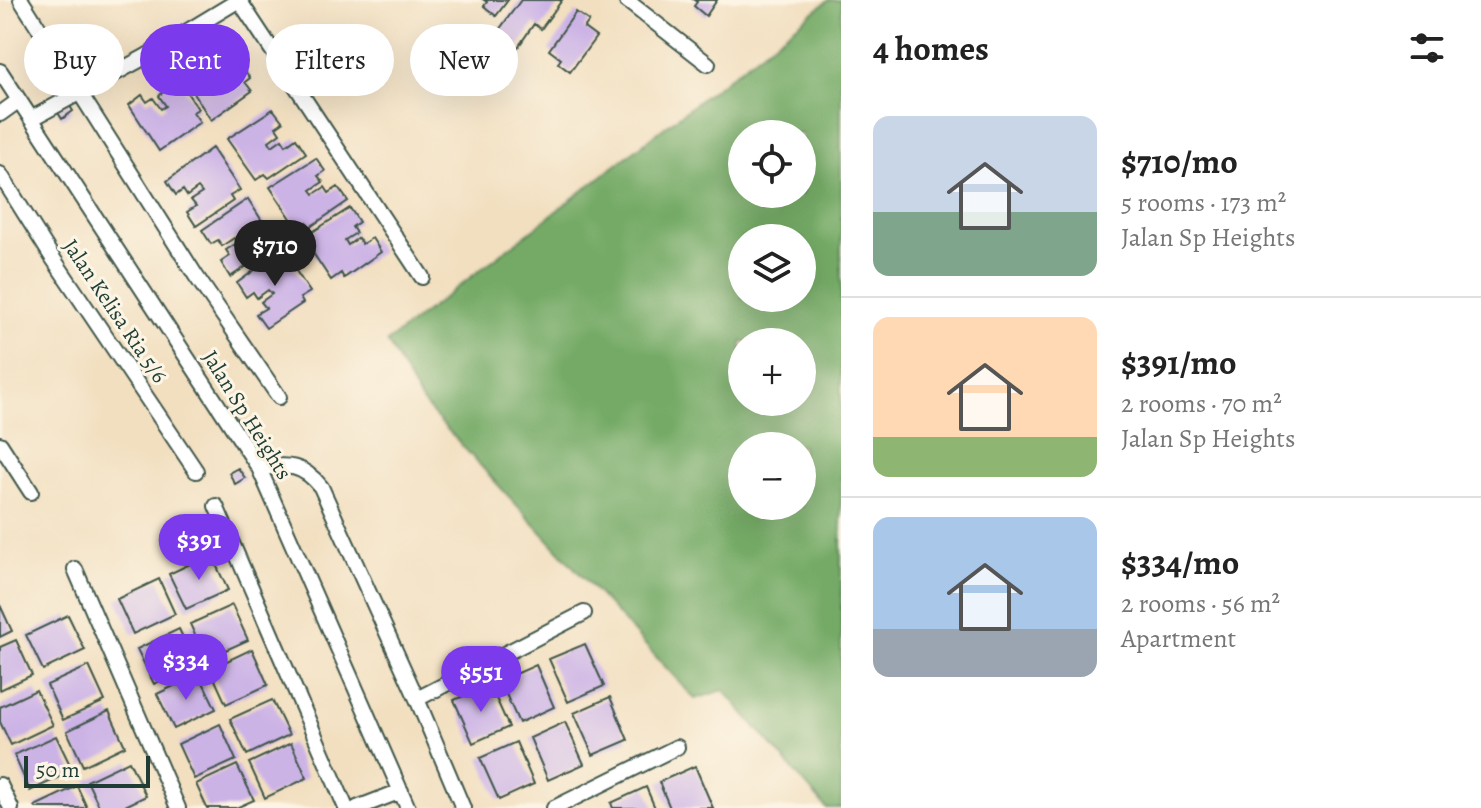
<!DOCTYPE html>
<meta charset="utf-8">
<style>
:root{--surface:#fff;--page:#f2f2f2;--text:#222;--muted:#767676;--line:#e0e0e0;--accent:#7c3aed}
body{margin:0;font-family:Alegreya,serif;background:var(--page);color:var(--text);height:100vh;display:flex;flex-direction:column;font-size:30px;white-space:nowrap}
*{box-sizing:border-box;margin:0}
p{font-size:26px;color:var(--muted)}
.icon{flex:none;width:44px;height:44px;fill:none;stroke:currentColor;stroke-width:2;stroke-linecap:round;stroke-linejoin:round}
.map{position:relative;flex:1;overflow:hidden}
.panel{display:flex;flex-direction:column;background:var(--surface);width:640px}
.panel>*{flex:none}
.guide{position:absolute;left:24px;top:24px;width:696px;height:72px;display:flex;gap:16px}
.buttons{position:absolute;left:728px;top:120px;display:grid;gap:16px}
.buttons a{display:grid;place-items:center;width:88px;height:88px;border-radius:50%;background:var(--surface);box-shadow:0 8px 32px #0002;font-size:40px}
.scale{position:absolute;left:24px;bottom:20px;width:126px;box-sizing:border-box;padding-left:8px;border:4px solid #1f3d34;border-top:0;font-size:22px;line-height:28px;white-space:nowrap;color:#1f3d34;-webkit-text-stroke:6px #fcf5e5;paint-order:stroke}
.price{position:absolute;translate:-50% -68px;padding:0 18px;border-radius:28px;background:var(--accent);color:#fff;font-size:26px;line-height:52px;filter:drop-shadow(0 2px 4px #0008)}
.price::after{content:'';position:absolute;left:50%;top:48px;width:24px;height:18px;margin-left:-12px;background:inherit;clip-path:polygon(0 0,100% 0,50% 100%)}
.price.active{background:#222;color:#fff}
ul{padding:0;list-style:none}
li{display:flex;align-items:center;gap:24px;height:200px;padding:0 32px}
li+li{border-top:2px solid var(--line)}
li span{display:grid;place-items:center;flex:none;width:224px;height:160px;border-radius:16px;color:#555}
li>.icon{margin-inline-start:auto}
span .icon{width:96px;height:96px;fill:#fffc;stroke-width:1}
li b{font-size:34px}
h2{display:flex;justify-content:space-between;align-items:center;height:96px;padding:0 32px;font-size:34px}
.tag{padding:0 28px;border-radius:36px;background:var(--surface);box-shadow:0 8px 32px #0002;font-size:28px;line-height:72px}
.tag.active{background:var(--accent);color:#fff}
main{display:flex;flex:1;min-height:0}
.map>svg:first-child{display:block}
</style>
<main>
<div class="map">
<svg width="841" height="808" viewBox="0 0 841 808">
<rect width="100%" height="100%" fill="#fcf5e5"/>
<filter id="ink" filterUnits="userSpaceOnUse"><feTurbulence type="fractalNoise" baseFrequency=".0125" numOctaves="2"/><feDisplacementMap in="SourceGraphic" scale="16" xChannelSelector="R" yChannelSelector="G"/><feConvolveMatrix kernelMatrix="1 2 1 2 8 2 1 2 1" color-interpolation-filters="sRGB"/></filter>
<filter id="wash" filterUnits="userSpaceOnUse"><feTurbulence type="fractalNoise" baseFrequency=".006" numOctaves="4" result="noise"/><feDisplacementMap in="SourceGraphic" scale="32" xChannelSelector="R" yChannelSelector="G"/><feGaussianBlur stdDeviation="1.8" result="paint"/><feColorMatrix in="noise" values="0 0 0 0 0 0 0 0 0 0 0 0 0 0 0 0 0 1.4 0 .05"/><feComposite in="paint" operator="in"/></filter>
<g filter="url(#wash)">
<rect width="100%" height="100%" fill="#f2dfc0"/>
<path fill="#75aa66" stroke="#4a744d" stroke-width="2" fill-rule="evenodd" d="M829,0H841V808H826L724,690L695,699L422,402L387,342ZM742,134H802V194H742ZM742,238H802V298H742ZM742,342H802V402H742ZM742,446H802V506H742Z"/>
<g id="blocks">
<path fill="#ccb3e6" d="M484,0H508L496,16L484,6L487,2Z
M521,0H562L541,29L534,24L516,50L496,34Z
M694,0H717L706,16L694,6L697,2Z
M576,12L589,21L584,28L596,37L570,72L558,63L561,59L549,50Z
M224,41L250,78L245,82L252,91L211,120L181,74L194,64L199,71L205,67L213,78L218,75L210,65L217,60L210,52Z
M173,72L198,109L193,112L200,122L159,151L129,105L142,95L147,102L153,98L161,109L166,106L159,96L164,91L158,82Z
M68,103L73,111L62,119L57,111Z
M273,109L283,122L276,127L280,133L269,141L272,146L282,139L286,145L296,138L306,153L269,178L265,174L256,180L227,139Z
M212,148L240,190L230,196L233,201L196,226L187,212L196,206L191,200L202,193L198,188L187,196L183,190L176,195L167,181Z
M316,158L325,171L318,176L323,182L311,190L314,194L325,187L329,193L338,187L348,201L310,227L307,222L298,229L270,187Z
M248,199L275,241L265,248L268,252L230,277L221,262L230,256L226,250L237,243L235,240L234,238L222,246L218,240L211,244L202,230Z
M350,208L359,222L352,227L356,233L345,240L348,245L358,238L362,244L372,238L381,252L344,278L341,273L331,280L303,238Z
M282,250L310,292L300,298L303,303L266,328L256,314L266,308L261,302L272,294L268,290L257,298L253,292L246,297L237,283Z
M238,468L245,478L235,484L229,473Z
M211,554L228,590L186,609L169,574Z
M159,579L175,614L133,634L117,599Z
M0,605L12,631L0,637Z
M232,605L248,640L206,659L190,624Z
M68,615L85,650L43,670L26,635Z
M179,629L196,665L154,684L137,649Z
M16,640L32,675L0,690V647Z
M585,644L604,686L568,702L549,659Z
M252,649L268,685L226,704L210,669Z
M536,665L554,707L519,723L500,681Z
M89,666L105,701L63,720L47,685Z
M199,674L216,709L174,729L157,694Z
M490,685L509,727L473,743L454,700Z
M36,690L53,725L11,745L0,722V707Z
M610,697L628,740L593,755L574,713Z
M272,700L289,735L247,755L230,719Z
M109,711L125,746L83,766L67,731Z
M565,722L584,764L548,780L530,738Z
M220,724L236,760L194,779L178,744Z
M56,736L73,771L30,791L14,755Z
M516,742L534,784L499,800L480,758Z
M291,743L307,778L265,798L249,763Z
M129,761L146,796L121,808H100L87,781Z
M237,765L254,800L236,808H207L196,784Z
M695,766L713,808H670L659,782Z
M77,786L87,808H36L35,806Z
M646,787L655,808H613L611,803Z"/>
</g>
</g>
<g filter="url(#ink)">
<use href="#blocks" fill-opacity="0" stroke="#3f5549" stroke-width="2"/>
<g fill="none" stroke-linecap="round" stroke-linejoin="round">
<defs>
<path id="minor" d="M21,0L196,276L279,397
M239,0L422,277
M626,0L708,64
M0,71L259,468L408,808
M0,114L18,101
M31,119L145,57L239,0
M0,174L52,257L196,471
M0,444L31,492
M259,468C288,465 302,463 321,487L417,699L463,808
M216,506L346,808
M75,569L178,808
M417,699L584,613
M0,785L11,808
M357,808L401,791
M554,808L677,747"/>
</defs>
<use href="#minor" stroke="#3f5549" stroke-width="18"/>
<use href="#minor" stroke="#fff" stroke-width="14"/>
</g>
</g>
<g text-anchor="middle" dominant-baseline="central" stroke-width="6" stroke-linejoin="round" paint-order="stroke">
<g font-size="22" fill="#1f3d34" stroke="#fcf5e5">
<text transform="translate(115 311) rotate(56)">Jalan Kelisa Ria 5/6</text>
<text transform="translate(247 415) rotate(58)">Jalan Sp Heights</text>
</g>
</g>
</svg>
<div class="buttons">
<a><svg class="icon" aria-label="locate" viewBox="0 0 24 24"><circle cx="12" cy="12" r="6"/><path d="M12 2v4M12 18v4M2 12h4M18 12h4"/></svg></a>
<a><svg class="icon" aria-label="layers" viewBox="0 0 24 24"><path d="M12 4l9 5-9 5-9-5zM3 14l9 5 9-5"/></svg></a>
<a>+</a>
<a>−</a>
</div>
<div class="scale">50 m</div>
<b class="price active" style="left:275px;top:288px">$710</b>
<b class="price" style="left:199px;top:582px">$391</b>
<b class="price" style="left:186px;top:702px">$334</b>
<b class="price" style="left:481px;top:714px">$551</b>
<div class="guide">
<a class="tag">Buy</a>
<a class="tag active">Rent</a>
<a class="tag">Filters</a>
<a class="tag">New</a>
</div>
</div>
<section class="panel">
<h2>4 homes<svg class="icon" aria-label="filters" viewBox="0 0 24 24"><path d="M4 7h16M4 17h16"/><circle cx="9" cy="7" r="2"/><circle cx="15" cy="17" r="2"/></svg></h2>
<ul>
<li><span style="background:linear-gradient(#c9d6e8 60%,#7fa58c 0)"><svg class="icon" aria-label="home" viewBox="0 0 24 24"><path d="M3 11l9-7 9 7M6 9v11h12V9"/></svg></span><div><b>$710/mo</b><p>5 rooms · 173 m²</p><p>Jalan Sp Heights</p></div></li>
<li><span style="background:linear-gradient(#ffd9b3 75%,#8fb573 0)"><svg class="icon" aria-label="home" viewBox="0 0 24 24"><path d="M3 11l9-7 9 7M6 9v11h12V9"/></svg></span><div><b>$391/mo</b><p>2 rooms · 70 m²</p><p>Jalan Sp Heights</p></div></li>
<li><span style="background:linear-gradient(#a9c7e8 70%,#9aa5b1 0)"><svg class="icon" aria-label="home" viewBox="0 0 24 24"><path d="M3 11l9-7 9 7M6 9v11h12V9"/></svg></span><div><b>$334/mo</b><p>2 rooms · 56 m²</p><p>Apartment</p></div></li>
</ul>
</section>
</main>
